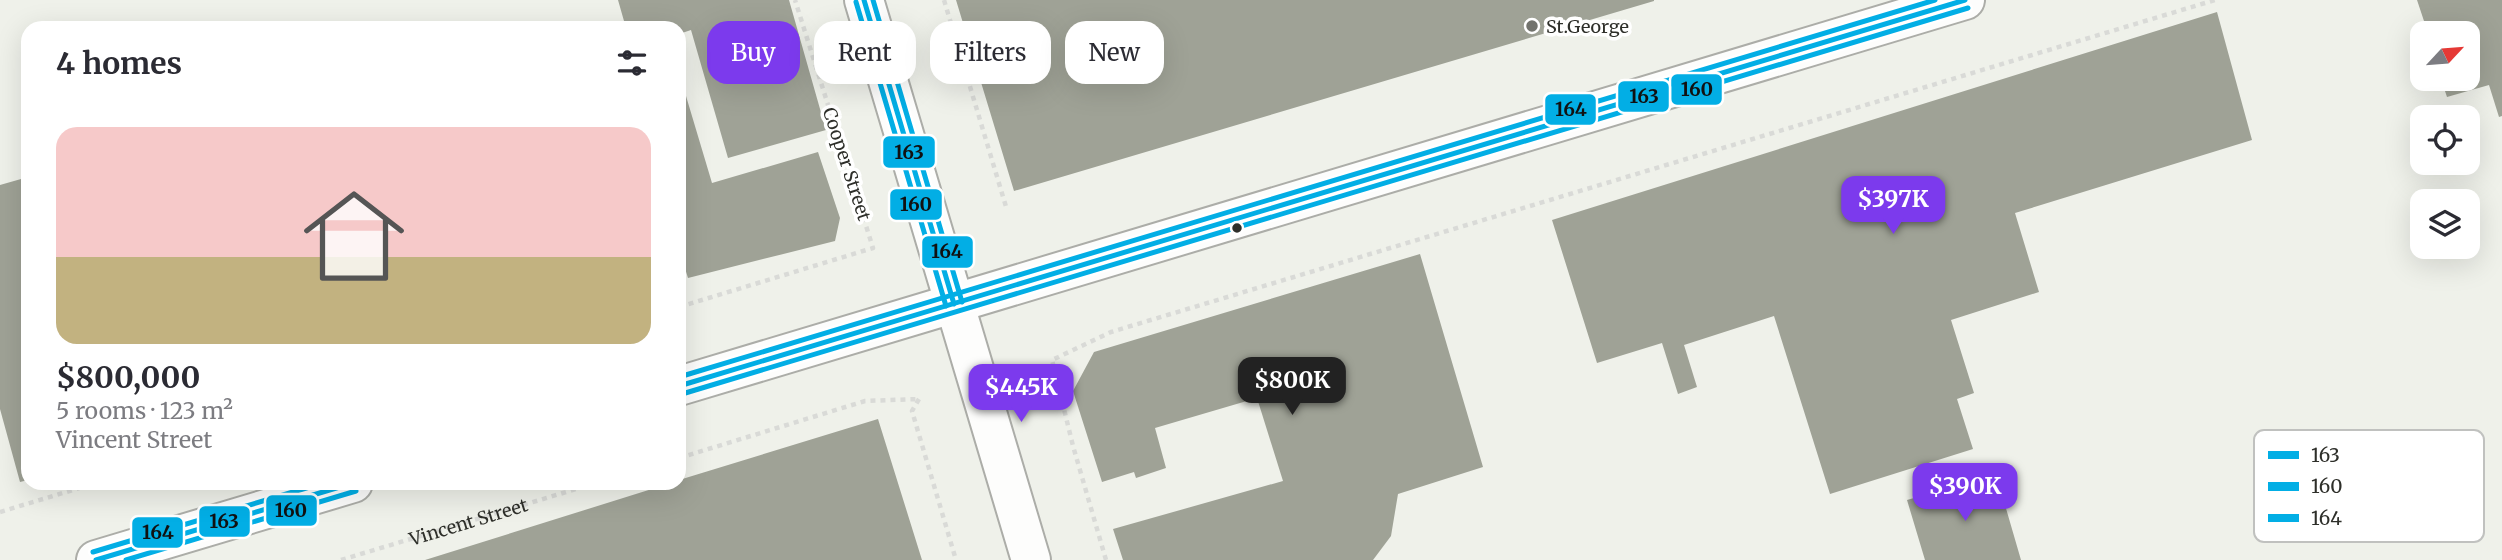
<!DOCTYPE html>
<meta charset="utf-8">
<style>
:root{--surface:#fff;--page:#f2f2f3;--text:#2b2b33;--muted:#7c7c81;--accent:#7c3aed}
body{margin:0;font-family:Merriweather,serif;background:var(--page);color:var(--text);height:100vh;display:flex;flex-direction:column;font-size:26px;white-space:nowrap}
*{box-sizing:border-box;margin:0}
p{font-size:23px;color:var(--muted)}
.icon{flex:none;width:38px;height:38px;fill:none;stroke:currentColor;stroke-width:2;stroke-linecap:round;stroke-linejoin:round}
.map{position:relative;flex:1;overflow:hidden}
.panel{position:absolute;left:21px;top:21px;width:665px;height:469px;display:flex;flex-direction:column;background:var(--surface);border-radius:21px;box-shadow:0 7px 28px #0002}
.panel>*{flex:none}
.hud{position:absolute;left:707px;top:21px;width:665px;height:63px;display:flex;gap:14px}
.needle{width:46px;rotate:64deg}
.buttons{position:absolute;left:2410px;top:21px;display:grid;gap:14px}
.buttons a{display:grid;place-items:center;width:70px;height:70px;border-radius:14px;background:var(--surface);box-shadow:0 7px 28px #0002;font-size:35px}
.price{position:absolute;translate:-50% -60px;padding:0 16px;border-radius:14px;background:var(--accent);color:#fff;font-size:23px;line-height:46px;filter:drop-shadow(0 2px 4px #0008)}
.price::after{content:'';position:absolute;left:50%;top:42px;width:21px;height:16px;margin-left:-10px;background:inherit;clip-path:polygon(0 0,100% 0,50% 100%)}
.price.selected{background:#222;color:#fff}
ul{padding:0;list-style:none}
li{display:grid;align-content:center;gap:14px;height:371px;padding:0 35px}
li span{display:grid;place-items:center;height:217px;border-radius:21px;color:#555}
li>.icon{margin-inline-start:auto}
span .icon{width:126px;height:126px;fill:#fffc;stroke-width:1}
li b{font-size:30px}
h2{display:flex;justify-content:space-between;align-items:center;height:84px;padding:0 35px;font-size:30px}
.pill{padding:0 24px;border-radius:21px;background:var(--surface);box-shadow:0 7px 28px #0002;font-size:24px;line-height:63px}
.pill.selected{background:var(--accent);color:#fff}
.map>svg:first-child{display:block}
</style>
<div class="map">
<svg width="2502" height="560" viewBox="0 0 2502 560">
<rect width="100%" height="100%" fill="#eff1ea"/>
<path fill="#9fa296" d="M618,0H789L826,130L728,158L691,30L679,34V28H626Z
M956,0H1654V1L1014,191Z
M2417,0H2502V116L2499,117L2489,85L2447,97L2441,79H2468V33H2428Z
M2217,12L2252,140L2015,213L2039,292L1951,320L1974,393L1957,399L1973,449L1830,494L1774,316L1684,345L1697,387L1678,394L1662,343L1597,363L1552,220Z
M686,96L712,183L818,152L840,218L835,241L688,278L679,249V98Z
M28,177V480L20,482L0,409V185Z
M1420,254L1483,467L1398,494L1391,536L1373,560H1123L1113,529L1283,481L1257,398L1155,428L1166,468L1136,478L1134,472L1102,482L1073,391L1094,352Z
M878,419L922,560H425L671,483H679V480Z
M1996,474L2021,560H1925L1907,500Z"/>
<g fill="none" stroke-linecap="round" stroke-linejoin="round">
<defs>
<path id="minor" d="M864,0L1031,560"/>
<path id="major" d="M679,386L1965,0
M96,560L353,483"/>
</defs>
<use href="#minor" stroke="#acada8" stroke-width="42"/>
<use href="#major" stroke="#acada8" stroke-width="42"/>
<g stroke="#d9dad7" stroke-width="4.5" stroke-dasharray="5 5" stroke-linecap="butt">
<path d="M944,0L1007,210"/>
<path d="M679,307L873,248L795,0"/>
<path d="M919,399L912,411L956,560"/>
<path d="M679,458L865,401L919,399"/>
<path d="M0,512L96,483"/>
<path id="s1" d="M341,560L596,483"/>
<path d="M1106,560L1073,446L1052,360L1111,332L2215,0"/>
</g>
<use href="#minor" stroke="#fdfdfc" stroke-width="38"/>
<use href="#major" stroke="#fdfdfc" stroke-width="38"/>
<defs>
<path id="bus-1" d="M864,0L954,304
M679,386L1965,0
M96,560L353,483"/>
<path id="bus-2" d="M856,2L946,306
M682,394L1968,8
M126,560L356,491"/>
<path id="bus-3" d="M873,0L962,302
M679,377L1935,0
M93,552L323,483"/>
</defs>
<use href="#bus-1" stroke="#fff" stroke-width="10"/>
<use href="#bus-2" stroke="#fff" stroke-width="10"/>
<use href="#bus-3" stroke="#fff" stroke-width="10"/>
<use href="#bus-1" stroke="#02aee5" stroke-width="5"/>
<use href="#bus-2" stroke="#02aee5" stroke-width="5"/>
<use href="#bus-3" stroke="#02aee5" stroke-width="5"/>
</g>
<circle fill="#72736d" stroke="#fff" stroke-width="2.5" cx="1532" cy="26" r="7"/>
<circle fill="#2e2f2a" stroke="#fff" stroke-width="2.5" cx="1237" cy="228" r="6"/>
<g text-anchor="middle" dominant-baseline="central" stroke-width="7" stroke-linejoin="round" paint-order="stroke">
<g font-size="18" fill="#2e2f2a" stroke="#fff" text-anchor="start">
<text x="1546" y="26">St.George</text>
</g>
<g font-size="18" fill="#2e2f2a" stroke="#fff">
<text transform="translate(847 164) rotate(72)">Cooper Street</text>
<text stroke="none"><textPath href="#s1" startOffset="133">Vincent Street</textPath></text>
</g>
</g>
<rect x="2254" y="430" width="230" height="112" rx="10" fill="#fff" stroke="#c0c1bf" stroke-width="2"/>
<rect x="2268" y="451" width="31" height="8" fill="#02aee5"/>
<rect x="2268" y="482" width="31" height="9" fill="#02aee5"/>
<rect x="2268" y="514" width="31" height="8" fill="#02aee5"/>
<g font-size="19" fill="#2e2f2a">
<text x="2311" y="462">163</text>
<text x="2311" y="493">160</text>
<text x="2311" y="525">164</text>
</g>
<g stroke="#fff" stroke-width="2.5">
<rect x="1670" y="73" width="53" height="33" rx="7" fill="#02aee5"/>
<rect x="1617" y="80" width="53" height="33" rx="7" fill="#02aee5"/>
<rect x="1544" y="93" width="53" height="33" rx="7" fill="#02aee5"/>
<rect x="882" y="135" width="54" height="34" rx="7" fill="#02aee5"/>
<rect x="889" y="188" width="54" height="33" rx="7" fill="#02aee5"/>
<rect x="921" y="235" width="53" height="34" rx="7" fill="#02aee5"/>
<rect x="265" y="494" width="53" height="33" rx="7" fill="#02aee5"/>
<rect x="198" y="505" width="53" height="33" rx="7" fill="#02aee5"/>
<rect x="131" y="516" width="53" height="33" rx="7" fill="#02aee5"/>
</g>
<g font-size="19" text-anchor="middle" font-weight="bold" fill="#111">
<text x="1697" y="96">160</text>
<text x="1644" y="103">163</text>
<text x="1571" y="116">164</text>
<text x="909" y="159">163</text>
<text x="916" y="211">160</text>
<text x="947" y="258">164</text>
<text x="291" y="517">160</text>
<text x="224" y="528">163</text>
<text x="158" y="539">164</text>
</g>
</svg>
<div class="buttons">
<a><svg class="needle" viewBox="-14 -14 28 28"><path d="M0-13l5 13h-10z" fill="#e53935"/><path d="M0 13l5-13h-10z" fill="#7c7c81"/></svg></a>
<a><svg class="icon" aria-label="locate" viewBox="0 0 24 24"><circle cx="12" cy="12" r="6"/><path d="M12 2v4M12 18v4M2 12h4M18 12h4"/></svg></a>
<a><svg class="icon" aria-label="layers" viewBox="0 0 24 24"><path d="M12 4l9 5-9 5-9-5zM3 14l9 5 9-5"/></svg></a>
</div>
<b class="price" style="left:1893px;top:236px">$397K</b>
<b class="price selected" style="left:1292px;top:417px">$800K</b>
<b class="price" style="left:1021px;top:424px">$445K</b>
<b class="price" style="left:1965px;top:523px">$390K</b>
<div class="hud">
<a class="pill selected">Buy</a>
<a class="pill">Rent</a>
<a class="pill">Filters</a>
<a class="pill">New</a>
</div>
<section class="panel">
<h2>4 homes<svg class="icon" aria-label="filters" viewBox="0 0 24 24"><path d="M4 7h16M4 17h16"/><circle cx="9" cy="7" r="2"/><circle cx="15" cy="17" r="2"/></svg></h2>
<ul>
<li><span style="background:linear-gradient(#f6c9c9 60%,#c2b280 0)"><svg class="icon" aria-label="home" viewBox="0 0 24 24"><path d="M3 11l9-7 9 7M6 9v11h12V9"/></svg></span><div><b>$800,000</b><p>5 rooms · 123 m²</p><p>Vincent Street</p></div></li>
</ul>
</section>
</div>
